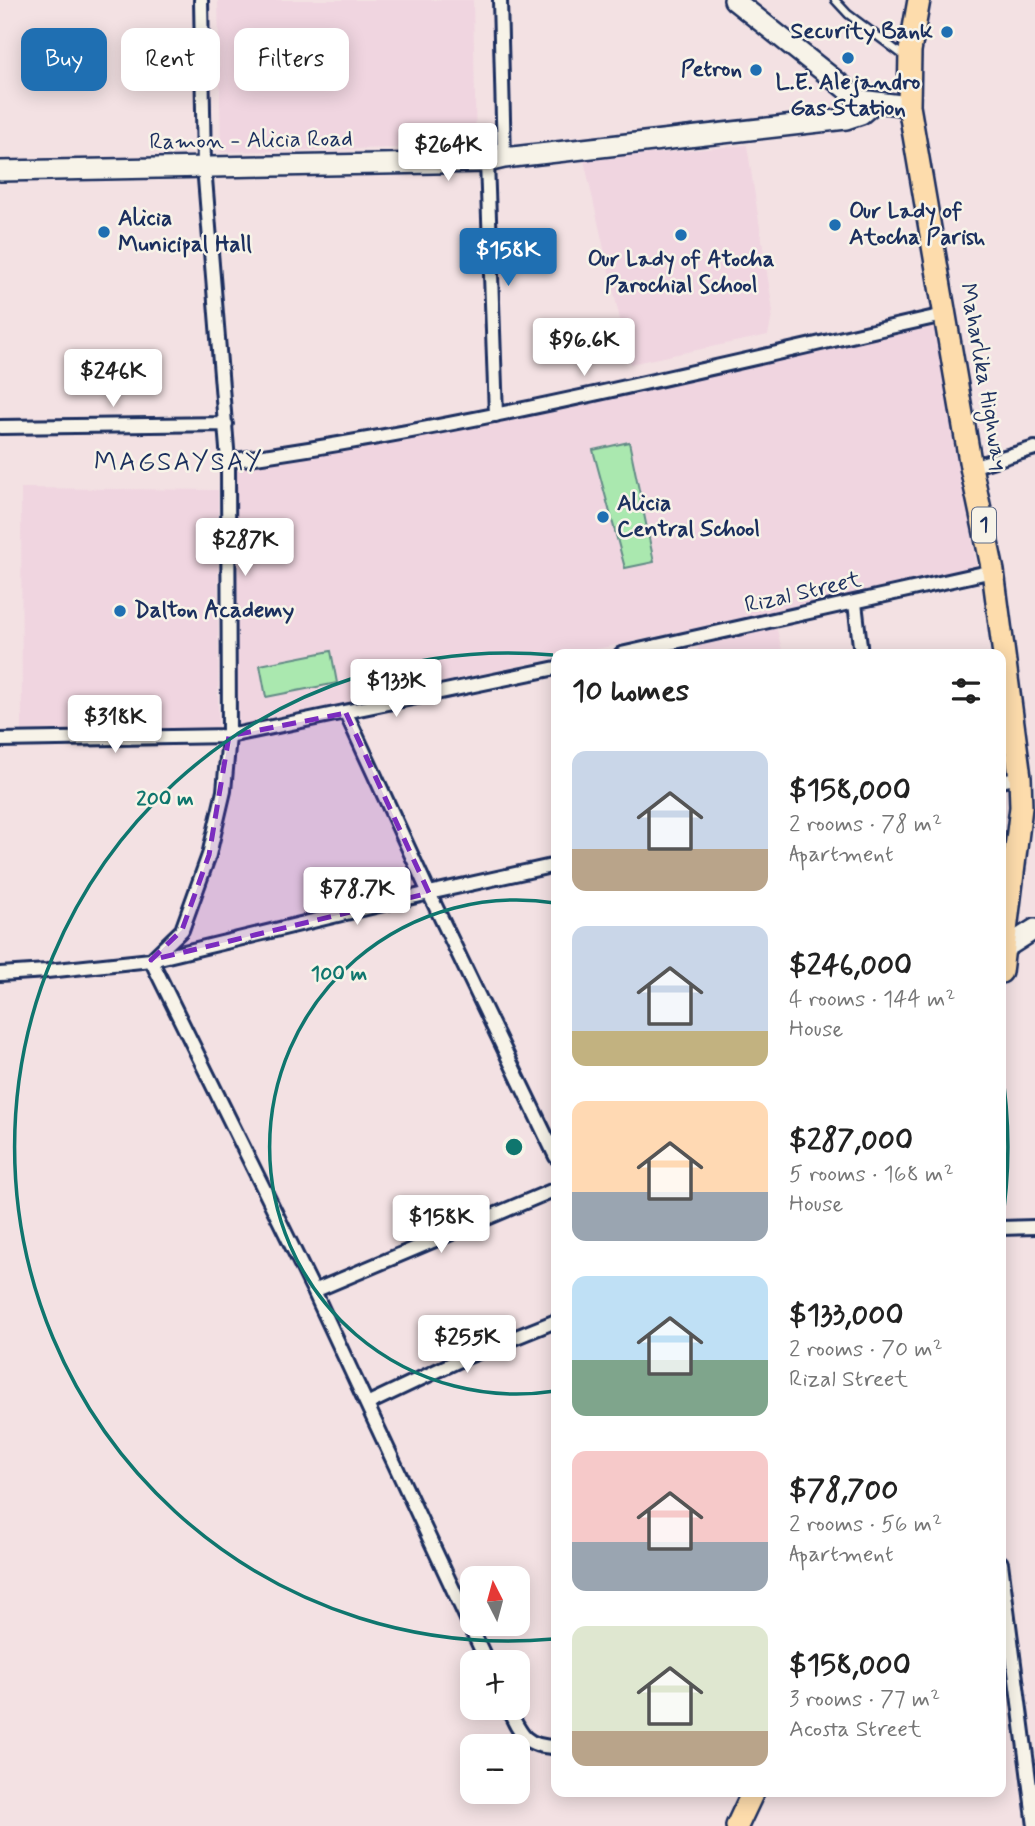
<!DOCTYPE html>
<meta charset="utf-8">
<style>
:root{--surface:#fff;--page:#f6f6f6;--text:#222;--muted:#767676;--accent:#1f6fb2}
body{margin:0;font-family:Mynerve,sans-serif;background:var(--page);color:var(--text);height:100vh;display:flex;flex-direction:column;font-size:26px;white-space:nowrap}
*{box-sizing:border-box;margin:0}
p{font-size:23px;color:var(--muted)}
.icon{flex:none;width:38px;height:38px;fill:none;stroke:currentColor;stroke-width:2;stroke-linecap:round;stroke-linejoin:round}
.map{position:relative;flex:1;overflow:hidden}
.side{position:absolute;left:551px;top:649px;width:455px;height:1148px;display:flex;flex-direction:column;background:var(--surface);border-radius:14px;box-shadow:0 4px 18px #0003}
.side>*{flex:none}
.banner{position:absolute;left:21px;top:28px;width:425px;height:63px;display:flex;gap:14px}
.needle{width:46px;rotate:354deg}
.controls{position:absolute;left:460px;top:1566px;display:grid;gap:14px}
.controls a{display:grid;place-items:center;width:70px;height:70px;border-radius:14px;background:var(--surface);box-shadow:0 4px 18px #0003;font-size:35px}
.price{position:absolute;translate:-50% -60px;padding:0 16px;border-radius:7px;background:#fff;color:#222;font-size:23px;line-height:46px;filter:drop-shadow(0 2px 4px #0008)}
.price::after{content:'';position:absolute;left:50%;top:42px;width:21px;height:16px;margin-left:-10px;background:inherit;clip-path:polygon(0 0,100% 0,50% 100%)}
.price.on{background:var(--accent);color:#fff}
ul{padding:0;list-style:none}
li{display:flex;align-items:center;gap:21px;height:175px;padding:0 21px}
li span{display:grid;place-items:center;flex:none;width:196px;height:140px;border-radius:14px;color:#555}
li>.icon{margin-inline-start:auto}
span .icon{width:84px;height:84px;fill:#fffc;stroke-width:1}
li b{font-size:30px}
h2{display:flex;justify-content:space-between;align-items:center;height:84px;padding:0 21px;font-size:30px}
.chip{padding:0 24px;border-radius:14px;background:var(--surface);box-shadow:0 4px 18px #0003;font-size:24px;line-height:63px}
.chip.on{background:var(--accent);color:#fff}
.map>svg:first-child{display:block}
</style>
<div class="map">
<svg width="1035" height="1826" viewBox="0 0 1035 1826">
<rect width="100%" height="100%" fill="#f3e1e3"/>
<filter id="ink" filterUnits="userSpaceOnUse"><feTurbulence type="fractalNoise" baseFrequency=".0143" numOctaves="2"/><feDisplacementMap in="SourceGraphic" scale="14" xChannelSelector="R" yChannelSelector="G"/><feConvolveMatrix kernelMatrix="1 2 1 2 8 2 1 2 1" color-interpolation-filters="sRGB"/></filter>
<g filter="url(#ink)">
<path fill="#f0d5e0" d="M218,0H473L476,146L221,152Z
M747,145L773,311L768,335L630,364L584,160Z
M939,323L977,568L574,654H556V658L235,727L237,466Z
M21,488L218,490V731L22,734Z
M775,622L783,654H699L697,645Z"/>
<path fill="#aae8af" stroke="#628c86" stroke-width="2" d="M629,442L654,562L625,568L593,450Z
M331,651L337,683L266,697L260,665Z"/>
<g fill="none" stroke-linecap="round" stroke-linejoin="round">
<defs>
<path id="lane" d="M835,0L848,14L904,56"/>
<path id="street" d="M500,0L504,158
M487,162L496,415
M0,427L226,424
M228,461C469,428 707,368 944,315
M971,467L1035,448
M855,603L861,654
M621,654L993,571
M346,713L429,893L556,1157
M0,740L229,736L556,668
M1001,781L1020,777
M151,960L182,930L209,855L224,791L229,736L228,461L204,166L201,0
M151,960L314,1291L487,1662
M0,974L47,971L151,960L429,893L556,865
M1001,1228L1035,1227
M314,1291L556,1189
M367,1404L464,1358L556,1321
M1001,1563L1035,1826
M508,1708C520,1734 525,1747 556,1747"/>
<path id="secondary" d="M734,0L860,100L909,106
M0,171L487,162L504,158L846,119L861,114L874,103
M1005,948L1035,929"/>
<path id="primary" d="M919,0L910,51L909,106L971,467L993,571L1020,777L1021,807L1001,972
M737,1826L753,1792"/>
</defs>
<use href="#lane" stroke="#1b2f5e" stroke-width="11"/>
<use href="#street" stroke="#1b2f5e" stroke-width="18"/>
<use href="#secondary" stroke="#1b2f5e" stroke-width="24"/>
<use href="#primary" stroke="#1b2f5e" stroke-width="26"/>
<use href="#lane" stroke="#f7f3e8" stroke-width="6"/>
<use href="#street" stroke="#f7f3e8" stroke-width="12"/>
<use href="#secondary" stroke="#f7f3e8" stroke-width="19"/>
<use href="#primary" stroke="#fddcac" stroke-width="21"/>
</g>
</g>
<path fill="#7b2cbf" fill-opacity="0.2" stroke="#7b2cbf" stroke-width="5" stroke-dasharray="14 9" stroke-linejoin="round" d="M346,713L429,893L151,960L182,930L209,855L229,736Z"/>
<g fill="none" stroke="#0f766e" stroke-width="3.5">
<path d="M555 1391A247 247 0 1 1 555 903"/>
<path d="M553 1639A494 494 0 1 1 553 655M1001 1065A494 494 0 0 1 1001 1229"/>
</g>
<g fill="#1f6fb2" stroke="#f7f3e8" stroke-width="2.5">
<circle cx="947" cy="32" r="7"/>
<circle cx="848" cy="58" r="7"/>
<circle cx="756" cy="70" r="7"/>
<circle cx="835" cy="225" r="7"/>
<circle cx="104" cy="232" r="7"/>
<circle cx="681" cy="235" r="7"/>
<circle cx="603" cy="517" r="7"/>
<circle cx="120" cy="611" r="7"/>
</g>
<g text-anchor="middle" dominant-baseline="central" stroke-width="5" stroke-linejoin="round" paint-order="stroke">
<rect fill="#f7f3e8" stroke="#5d6a87" stroke-width="2" x="972" y="507.5" width="24" height="35" rx="5"/>
<g font-size="21" font-weight="bold" fill="#1b2f5e">
<text x="984" y="525">1</text>
</g>
<g font-size="23" font-weight="bold" fill="#1b2f5e" stroke="#f7f3e8" text-anchor="start">
<text x="933" y="32" text-anchor="end">Security Bank</text>
<text x="742" y="70" text-anchor="end">Petron</text>
<text x="848" y="83" text-anchor="middle">L.E. Alejandro<tspan x="848" dy="26">Gas Station</tspan></text>
<text x="849" y="212">Our Lady of<tspan x="849" dy="26">Atocha Parish</tspan></text>
<text x="118" y="219">Alicia<tspan x="118" dy="26">Municipal Hall</tspan></text>
<text x="681" y="260" text-anchor="middle">Our Lady of Atocha<tspan x="681" dy="26">Parochial School</tspan></text>
<text x="617" y="504">Alicia<tspan x="617" dy="26">Central School</tspan></text>
<text x="134" y="611">Dalton Academy</text>
</g>
<g font-size="23" fill="#1b2f5e" stroke="#f7f3e8">
<text transform="translate(251 141) rotate(-1)">Ramon - Alicia Road</text>
<text transform="translate(983 377) rotate(80)">Maharlika Highway</text>
<text transform="translate(803 593) rotate(-13)">Rizal Street</text>
</g>
<g font-size="26" letter-spacing="2" fill="#1b2f5e" stroke="#f7f3e8">
<text x="179" y="463">MAGSAYSAY</text>
</g>
</g>
<circle cx="514" cy="1147" r="10" fill="#0f766e" stroke="#f7f3e8" stroke-width="3.5"/>
<g font-size="21" text-anchor="middle" font-weight="bold" fill="#0f766e" stroke="#f7f3e8" stroke-width="5" stroke-linejoin="round" paint-order="stroke">
<text x="165" y="805">200 m</text>
<text x="339" y="980">100 m</text>
</g>
</svg>
<div class="controls">
<a><svg class="needle" viewBox="-14 -14 28 28"><path d="M0-13l5 13h-10z" fill="#e53935"/><path d="M0 13l5-13h-10z" fill="#767676"/></svg></a>
<a>+</a>
<a>−</a>
</div>
<b class="price" style="left:448px;top:183px">$264K</b>
<b class="price on" style="left:508px;top:288px">$158K</b>
<b class="price" style="left:584px;top:378px">$96.6K</b>
<b class="price" style="left:113px;top:409px">$246K</b>
<b class="price" style="left:245px;top:578px">$287K</b>
<b class="price" style="left:396px;top:719px">$133K</b>
<b class="price" style="left:115px;top:755px">$318K</b>
<b class="price" style="left:357px;top:927px">$78.7K</b>
<b class="price" style="left:441px;top:1255px">$158K</b>
<b class="price" style="left:467px;top:1375px">$255K</b>
<div class="banner">
<a class="chip on">Buy</a>
<a class="chip">Rent</a>
<a class="chip">Filters</a>
</div>
<section class="side">
<h2>10 homes<svg class="icon" aria-label="filters" viewBox="0 0 24 24"><path d="M4 7h16M4 17h16"/><circle cx="9" cy="7" r="2"/><circle cx="15" cy="17" r="2"/></svg></h2>
<ul>
<li><span style="background:linear-gradient(#c9d6e8 70%,#b9a48a 0)"><svg class="icon" aria-label="home" viewBox="0 0 24 24"><path d="M3 11l9-7 9 7M6 9v11h12V9"/></svg></span><div><b>$158,000</b><p>2 rooms · 78 m²</p><p>Apartment</p></div></li>
<li><span style="background:linear-gradient(#c9d6e8 75%,#c2b280 0)"><svg class="icon" aria-label="home" viewBox="0 0 24 24"><path d="M3 11l9-7 9 7M6 9v11h12V9"/></svg></span><div><b>$246,000</b><p>4 rooms · 144 m²</p><p>House</p></div></li>
<li><span style="background:linear-gradient(#ffd9b3 65%,#9aa5b1 0)"><svg class="icon" aria-label="home" viewBox="0 0 24 24"><path d="M3 11l9-7 9 7M6 9v11h12V9"/></svg></span><div><b>$287,000</b><p>5 rooms · 168 m²</p><p>House</p></div></li>
<li><span style="background:linear-gradient(#bfe0f5 60%,#7fa58c 0)"><svg class="icon" aria-label="home" viewBox="0 0 24 24"><path d="M3 11l9-7 9 7M6 9v11h12V9"/></svg></span><div><b>$133,000</b><p>2 rooms · 70 m²</p><p>Rizal Street</p></div></li>
<li><span style="background:linear-gradient(#f6c9c9 65%,#9aa5b1 0)"><svg class="icon" aria-label="home" viewBox="0 0 24 24"><path d="M3 11l9-7 9 7M6 9v11h12V9"/></svg></span><div><b>$78,700</b><p>2 rooms · 56 m²</p><p>Apartment</p></div></li>
<li><span style="background:linear-gradient(#dfe7d0 75%,#b9a48a 0)"><svg class="icon" aria-label="home" viewBox="0 0 24 24"><path d="M3 11l9-7 9 7M6 9v11h12V9"/></svg></span><div><b>$158,000</b><p>3 rooms · 77 m²</p><p>Acosta Street</p></div></li>
</ul>
</section>
</div>
